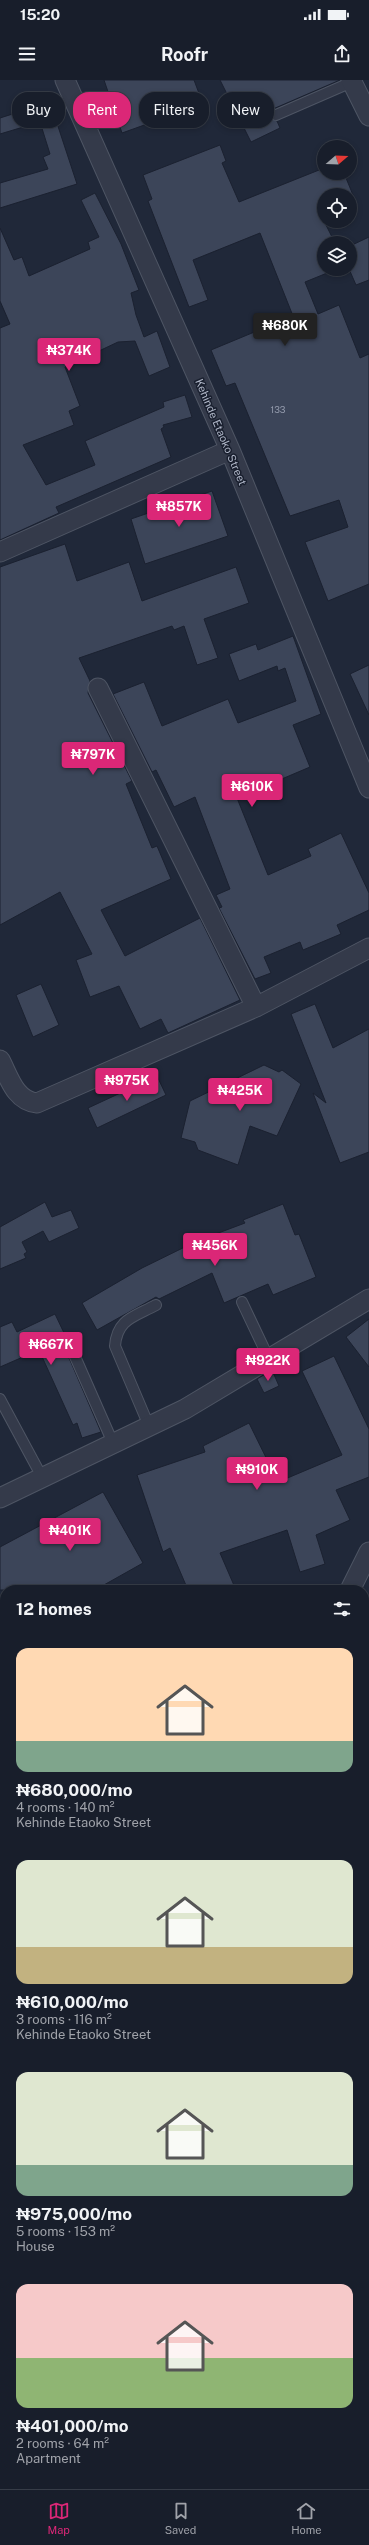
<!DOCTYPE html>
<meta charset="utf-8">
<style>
:root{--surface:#181e2b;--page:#212733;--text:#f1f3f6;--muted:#9fa2a9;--line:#363c47;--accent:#db2777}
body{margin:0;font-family:"Public Sans",sans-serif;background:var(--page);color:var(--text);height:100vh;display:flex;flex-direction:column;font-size:15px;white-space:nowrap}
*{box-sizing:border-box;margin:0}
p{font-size:13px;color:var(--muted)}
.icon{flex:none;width:22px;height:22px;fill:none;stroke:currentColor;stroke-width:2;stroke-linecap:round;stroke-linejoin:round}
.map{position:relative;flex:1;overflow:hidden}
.drawer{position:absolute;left:0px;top:1505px;width:369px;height:904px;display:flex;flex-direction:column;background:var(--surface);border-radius:16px 16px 0 0;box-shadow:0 2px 6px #0003,0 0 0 1px var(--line)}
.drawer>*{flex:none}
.top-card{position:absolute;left:12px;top:12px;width:345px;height:36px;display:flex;gap:8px}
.needle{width:26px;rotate:71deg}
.tools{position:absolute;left:317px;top:60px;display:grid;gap:8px}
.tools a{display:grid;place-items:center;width:40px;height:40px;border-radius:50%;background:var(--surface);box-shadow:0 2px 6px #0003,0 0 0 1px var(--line);font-size:20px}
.price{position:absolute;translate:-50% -34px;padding:0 9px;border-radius:4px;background:var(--accent);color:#fff;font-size:13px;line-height:26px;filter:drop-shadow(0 1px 2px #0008)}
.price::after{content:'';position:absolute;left:50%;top:24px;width:12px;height:9px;margin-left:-6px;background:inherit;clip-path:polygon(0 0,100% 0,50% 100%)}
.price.current{background:#222;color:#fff}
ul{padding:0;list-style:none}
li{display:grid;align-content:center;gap:8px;height:212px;padding:0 16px}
li span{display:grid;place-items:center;height:124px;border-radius:12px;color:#555}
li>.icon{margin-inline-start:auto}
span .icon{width:72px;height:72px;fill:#fffc;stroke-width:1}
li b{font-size:17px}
h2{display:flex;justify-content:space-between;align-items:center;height:48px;padding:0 16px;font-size:17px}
.pill{padding:0 14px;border-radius:16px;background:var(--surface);box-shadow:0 2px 6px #0003,0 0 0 1px var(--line);font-size:14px;line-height:36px}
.pill.current{background:var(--accent);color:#fff}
.status{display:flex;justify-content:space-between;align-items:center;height:28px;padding:0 20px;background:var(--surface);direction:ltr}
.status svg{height:11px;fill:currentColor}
header{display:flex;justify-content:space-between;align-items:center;height:52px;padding:0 16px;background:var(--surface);font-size:18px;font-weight:700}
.tab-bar{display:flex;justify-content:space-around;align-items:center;height:56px;border-top:1px solid var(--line);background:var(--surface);font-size:11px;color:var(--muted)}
.tab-bar a{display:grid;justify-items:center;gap:2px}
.tab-bar .current{color:var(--accent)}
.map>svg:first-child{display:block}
</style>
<div class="status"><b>15:20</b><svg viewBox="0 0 49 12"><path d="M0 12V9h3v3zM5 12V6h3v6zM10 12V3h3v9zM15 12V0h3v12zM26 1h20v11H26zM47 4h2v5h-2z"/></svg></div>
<header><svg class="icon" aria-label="menu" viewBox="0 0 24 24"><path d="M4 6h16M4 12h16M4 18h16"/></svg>Roofr<svg class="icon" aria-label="share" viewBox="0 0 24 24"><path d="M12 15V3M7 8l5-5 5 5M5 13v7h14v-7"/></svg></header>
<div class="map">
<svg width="369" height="2409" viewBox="0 0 369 2409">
<rect width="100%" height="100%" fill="#202839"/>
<path fill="#313f5f" d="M5,2155V2341L0,2352V2166Z"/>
<path fill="#3c4559" stroke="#1b2130" d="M104,0H194L203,24L122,53Z
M220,0H340L273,29L270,37L277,41L280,48L251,62Z
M50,22L77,104L0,128V103L48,89L43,77L50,74L40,42L0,54V38Z
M220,65L226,81L222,83L239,122L324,88V93H344L355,120L350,123V115H324V141L335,163H324V189H337L305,202L318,234L339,225L360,278L369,274V504L328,521L305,462L348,447L339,420L290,436L235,303L226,306L211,270L293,236L260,153L193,180L208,220L189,227L148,121L152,119L143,95Z
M95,113L121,164L139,210L131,213L136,235L144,257L157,251L170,287L149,296L135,261L118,262L65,287L80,326L69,331L74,345L23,365L46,405L95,385L85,361L164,327L163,322L185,315L192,337L163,345L164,347L161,349L171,377L56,427L59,433L0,460V248L10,244L0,221V148L14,180L22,177L29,196L90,169L88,162L99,157L81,120Z
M369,157V200L356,205L349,189L350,166Z
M212,411L228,456L145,484L131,439Z
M65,464L77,501L129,482L142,521L236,487L249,523L204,539L218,578L197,585L184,546L174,550L172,546L79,578L90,601L88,613L132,701L126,704L152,768L157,766L171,799L101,830L125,876L200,838L240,920L168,953L161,939L140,949L119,906L90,917L76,880L92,874L60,812L0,845V487Z
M293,556L321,634L293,645L310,687L237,718L268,795L311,776L308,769L341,753L369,813V830L337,845L341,854L303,870L300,862L264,877L271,893L255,899L219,828L222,827L216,815L230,809L195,717L174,727L156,690L152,692L113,614L144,602L162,646L228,619L238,643L296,621L285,588L278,591L277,586L239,601L229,574L256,564L258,570Z
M369,585V635L350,594Z
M41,904L59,945L33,957L16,915Z
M315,924L333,968L369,949V1072L340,1083L313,1013L326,1023L291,934Z
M264,985L279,992L282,990L301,1004L277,1056L250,1046L238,1085L198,1070L195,1062L181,1058L190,1021Z
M157,996L166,1015L97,1048L88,1028Z
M45,1122L52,1137L71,1130L79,1148L49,1162L43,1151L22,1162L27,1172L24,1174L26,1178L0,1189V1147Z
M283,1124L295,1155L299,1154L316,1197L273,1215L268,1204L224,1223L212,1193L159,1219L156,1217L97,1250L82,1223L142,1188L197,1161L245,1143L243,1140Z
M55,1234L65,1255L60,1257L101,1352L82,1358L77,1343L73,1345L39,1270L0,1287V1247L12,1242L17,1252Z
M369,1239V1287L346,1257Z
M334,1276L369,1349V1397L336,1410L350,1440L316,1455L325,1484L300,1492L287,1450L220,1473L236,1510H188L170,1468L163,1472L137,1395L205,1372L203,1366L249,1343L278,1402L342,1375L302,1291Z
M272,1290L279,1306L264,1313L257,1299Z
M103,1412L143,1483L95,1510H0V1467Z"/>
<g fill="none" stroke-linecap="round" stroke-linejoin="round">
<defs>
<path id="service" d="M276,35L352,2
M242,1222L269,1279
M73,1272L113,1363
M0,1319L42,1397
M149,1346L115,1266C117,1239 134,1237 156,1225
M0,1980L5,1985"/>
<path id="minor" d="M65,0L230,370L369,708
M351,0L369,36
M0,472L230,370
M98,608L256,927
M0,980C9,997 15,1021 37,1023L256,927L369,868
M0,1418L185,1329L369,1219
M350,1510L369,1472
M364,1569L369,1567
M0,1704L5,1702
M364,1738L369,1732
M0,2055L5,2044
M59,2409L63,2404
M359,2409L369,2403"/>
</defs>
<use href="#service" stroke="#4e5564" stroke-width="12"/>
<use href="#minor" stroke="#4e5564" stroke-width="21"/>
<use href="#service" stroke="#343a4a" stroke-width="10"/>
<use href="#minor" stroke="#343a4a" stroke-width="19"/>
</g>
<g text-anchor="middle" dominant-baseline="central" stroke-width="3" stroke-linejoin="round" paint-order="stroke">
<g font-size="9" fill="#9299ab">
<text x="278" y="329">133</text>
</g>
<g font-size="11" fill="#aeb5c6" stroke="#191f2e">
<text transform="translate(221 352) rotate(67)">Kehinde Etaoko Street</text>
</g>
</g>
</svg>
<div class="tools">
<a><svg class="needle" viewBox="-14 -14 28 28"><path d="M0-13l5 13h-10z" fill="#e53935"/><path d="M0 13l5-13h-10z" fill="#9fa2a9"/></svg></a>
<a><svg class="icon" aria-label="locate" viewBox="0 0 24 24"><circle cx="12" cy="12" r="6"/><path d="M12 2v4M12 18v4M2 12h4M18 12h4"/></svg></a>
<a><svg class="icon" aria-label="layers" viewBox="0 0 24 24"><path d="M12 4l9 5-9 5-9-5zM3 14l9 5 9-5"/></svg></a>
</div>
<b class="price current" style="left:285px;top:267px">₦680K</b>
<b class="price" style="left:69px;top:292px">₦374K</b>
<b class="price" style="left:179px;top:448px">₦857K</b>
<b class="price" style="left:93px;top:696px">₦797K</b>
<b class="price" style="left:252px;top:728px">₦610K</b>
<b class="price" style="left:127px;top:1022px">₦975K</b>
<b class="price" style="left:240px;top:1032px">₦425K</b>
<b class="price" style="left:215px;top:1187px">₦456K</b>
<b class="price" style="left:51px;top:1286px">₦667K</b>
<b class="price" style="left:268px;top:1302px">₦922K</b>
<b class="price" style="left:257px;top:1411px">₦910K</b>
<b class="price" style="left:70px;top:1472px">₦401K</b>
<div class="top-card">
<a class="pill">Buy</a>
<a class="pill current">Rent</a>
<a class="pill">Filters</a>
<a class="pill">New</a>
</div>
<section class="drawer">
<h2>12 homes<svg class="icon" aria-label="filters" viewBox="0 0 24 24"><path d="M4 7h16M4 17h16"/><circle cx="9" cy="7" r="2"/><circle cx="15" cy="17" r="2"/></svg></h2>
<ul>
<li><span style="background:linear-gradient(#ffd9b3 75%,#7fa58c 0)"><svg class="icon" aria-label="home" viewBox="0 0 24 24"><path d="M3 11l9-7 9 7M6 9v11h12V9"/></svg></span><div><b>₦680,000/mo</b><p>4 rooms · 140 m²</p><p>Kehinde Etaoko Street</p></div></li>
<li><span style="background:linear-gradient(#dfe7d0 70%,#c2b280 0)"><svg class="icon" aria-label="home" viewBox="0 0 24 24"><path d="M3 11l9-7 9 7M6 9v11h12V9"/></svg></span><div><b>₦610,000/mo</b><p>3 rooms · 116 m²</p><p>Kehinde Etaoko Street</p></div></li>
<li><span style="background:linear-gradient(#dfe7d0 75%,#7fa58c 0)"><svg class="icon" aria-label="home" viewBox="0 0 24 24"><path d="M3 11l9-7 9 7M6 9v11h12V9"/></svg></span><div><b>₦975,000/mo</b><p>5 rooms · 153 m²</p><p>House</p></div></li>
<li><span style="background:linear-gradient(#f6c9c9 60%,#8fb573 0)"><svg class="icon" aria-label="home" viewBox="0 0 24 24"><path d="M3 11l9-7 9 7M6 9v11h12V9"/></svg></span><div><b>₦401,000/mo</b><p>2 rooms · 64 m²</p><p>Apartment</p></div></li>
</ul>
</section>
</div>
<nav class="tab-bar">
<a class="current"><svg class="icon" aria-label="map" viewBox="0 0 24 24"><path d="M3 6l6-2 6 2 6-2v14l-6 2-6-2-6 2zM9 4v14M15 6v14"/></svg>Map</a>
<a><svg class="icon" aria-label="saved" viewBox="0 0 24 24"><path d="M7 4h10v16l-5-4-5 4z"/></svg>Saved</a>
<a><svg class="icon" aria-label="home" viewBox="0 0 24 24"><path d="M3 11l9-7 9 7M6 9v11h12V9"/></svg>Home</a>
</nav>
